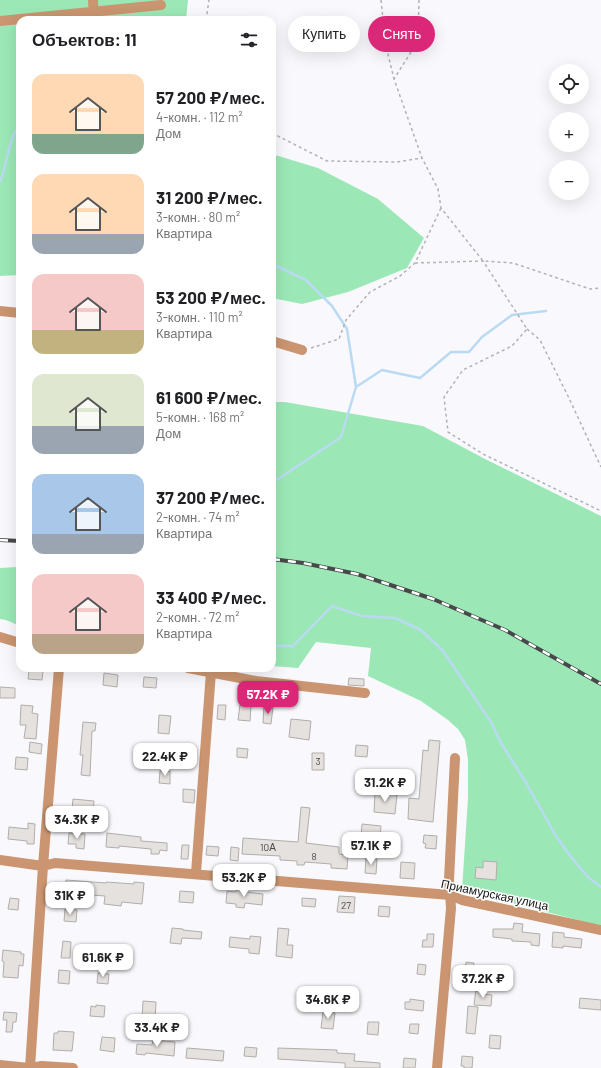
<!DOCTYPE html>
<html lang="ru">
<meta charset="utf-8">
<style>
:root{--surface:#fff;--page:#f6f6f6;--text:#202124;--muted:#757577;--accent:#db2777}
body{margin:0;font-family:Barlow,sans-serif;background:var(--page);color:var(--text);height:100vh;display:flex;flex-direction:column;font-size:15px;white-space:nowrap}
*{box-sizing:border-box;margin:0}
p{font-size:13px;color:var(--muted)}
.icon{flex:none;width:22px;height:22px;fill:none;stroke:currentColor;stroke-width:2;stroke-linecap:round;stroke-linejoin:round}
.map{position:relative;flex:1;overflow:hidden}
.details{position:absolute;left:16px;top:16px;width:260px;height:656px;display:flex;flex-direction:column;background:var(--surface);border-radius:12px;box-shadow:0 4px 16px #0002}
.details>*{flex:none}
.top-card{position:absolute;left:288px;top:16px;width:253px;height:36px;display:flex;gap:8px}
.buttons{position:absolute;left:549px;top:64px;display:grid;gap:8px}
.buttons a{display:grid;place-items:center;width:40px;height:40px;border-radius:50%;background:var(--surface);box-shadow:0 4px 16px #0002;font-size:20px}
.price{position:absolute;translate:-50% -34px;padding:0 9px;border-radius:8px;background:#fff;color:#222;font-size:13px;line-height:26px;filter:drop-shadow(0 1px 2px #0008)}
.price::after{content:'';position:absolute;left:50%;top:24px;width:12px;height:9px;margin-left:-6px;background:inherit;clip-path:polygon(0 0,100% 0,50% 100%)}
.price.selected{background:var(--accent);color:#fff}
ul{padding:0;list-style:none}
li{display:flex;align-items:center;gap:12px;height:100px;padding:0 16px}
li span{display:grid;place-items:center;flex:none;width:112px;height:80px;border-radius:12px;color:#555}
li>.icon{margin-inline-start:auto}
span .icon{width:48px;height:48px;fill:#fffc;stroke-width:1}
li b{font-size:17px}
h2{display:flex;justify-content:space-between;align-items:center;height:48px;padding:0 16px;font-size:17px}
.pill{padding:0 14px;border-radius:18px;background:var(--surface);box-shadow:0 4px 16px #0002;font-size:14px;line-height:36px}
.pill.selected{background:var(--accent);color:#fff}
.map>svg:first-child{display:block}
</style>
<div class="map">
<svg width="601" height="1068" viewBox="0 0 601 1068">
<rect width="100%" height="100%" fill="#f9f9fd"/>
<path fill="#9be8b6" d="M0,0H188L186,20H20V275L0,276Z
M272,154L318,168L378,199L424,238L407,268L348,292L302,304L272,298Z
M272,402H285L423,426L485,459L601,516V925L585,922L462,890L468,798V760L465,740L458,729L448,720L421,701L368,676L371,648L316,642L298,668L272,666Z
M20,509V626L6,620L0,619V568L17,567Z"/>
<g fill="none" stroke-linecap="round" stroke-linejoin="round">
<path stroke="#b9daf2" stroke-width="2.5" d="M0,181C7,169 8,135 20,126
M272,264L306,280L332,306L347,329L356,387L341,437L272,483
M356,387L382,370L420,378L451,352H469L482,337L512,315L546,311
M272,646H293L332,606L362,616L395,618L421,630L443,651L491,722L501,743L525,781L556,836L571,857L588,877L601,887"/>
</g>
<path fill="#e4e1de" stroke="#b1adab" d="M31,668H39V670L43,671L42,680L28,679L29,670H31Z
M104,673L118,675L117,687L103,685Z
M144,677L157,678L156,688L143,687Z
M349,678L364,679V686L348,685Z
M0,687L15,688V698H0Z
M21,705L33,706L32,713L38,714L36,739L24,738L26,725H20Z
M218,705H226L225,720L217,719Z
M240,705L251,706L250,721L238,720Z
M264,706L273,707L271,724L263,723Z
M159,715L171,716L169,734L158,733Z
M291,719L311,721L309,740L289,737Z
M83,722L96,723L95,731H92L90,776L81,775L83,755H80Z
M429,740L440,741L433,822L408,819L409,798L419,799L423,750L428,751Z
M30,742L42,744L41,754L29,752Z
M356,745L368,746L367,757L355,756Z
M237,748L248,749L247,758L237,757Z
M312,753H324V770H312Z
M16,757L28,758L27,770L15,769Z
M160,771H170V784L159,783Z
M183,789L195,790L194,803L183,802Z
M375,793L397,795L395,814L374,812Z
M73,799L94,801L93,814H87V811L72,810Z
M301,807L310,808L306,843L339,847V854L348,855L347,869L331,868V864L305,862L304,865H297V861L280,860V856L242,854L243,838L298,842Z
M28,823L35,824L34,844H27V841L8,839L9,827L28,829Z
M362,824L381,826L380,838L361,836Z
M69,833L85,834L84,849L76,848V844H68Z
M107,833L141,837V841L167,843V851L160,850L159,854H151V849L119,846V848L106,847Z
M424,835L437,836L436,849L425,848L426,844L423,843Z
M182,845H189L188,859H181Z
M207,846L219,847L218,856L206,855Z
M231,847L239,848L238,861L230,860Z
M366,858L377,859L376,874L365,873Z
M483,861L497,862L496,880L475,878L476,867L483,868Z
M401,862L415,863L414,879L400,878Z
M66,880L106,883V882L134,884V882L144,883L142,904L122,902L121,906L104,904L105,896L65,893Z
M237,887L246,888V892L263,894L262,905L245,903L244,908L236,907V904L226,903L227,891L236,892Z
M180,891L194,892L193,903L179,902Z
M339,896L355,897L354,913L337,912Z
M10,898L19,899L18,910L8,909Z
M302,898L316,899L315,907L302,906Z
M379,906L390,907L389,917L378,916Z
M65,909L77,910L76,922L64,921Z
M514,923L523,924L522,932L540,934L539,946L531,945V942L512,941V939L493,937V929H513Z
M172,928L183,929V930L202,932L201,939L182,938L181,944L170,943Z
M278,928L289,929L287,945H293L292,958L276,956Z
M553,932L564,933V937L582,939L581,948L563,946V948L552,947Z
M427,934H434L433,947H422L423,940H427Z
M250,936L261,937L259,954L249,953V949L229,947L230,937L250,939Z
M63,941L71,942L70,958H61Z
M3,950L21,952V954H24L23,966L19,965L18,978L3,977L4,962L2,961Z
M466,962L474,963L473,973L465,972Z
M418,964L426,965L425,975L417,974Z
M59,970L70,971L69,984L58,983Z
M98,973L109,974L108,984L97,983Z
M476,989L484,990L483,994L492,995L491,1006L474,1005Z
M580,998L601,1000V1010L579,1008Z
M410,999L424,1001L423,1011L405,1009V1002H410Z
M143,1001L156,1002L155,1021L142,1020Z
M96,1005L105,1006L104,1017L90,1016L91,1006L96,1007Z
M468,1006L478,1007L475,1034L466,1033Z
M4,1012L17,1013L16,1022H13L12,1032H6L7,1020H3Z
M323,1012L335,1013L333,1029L321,1028Z
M368,1022H379L378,1035L367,1034Z
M410,1024H419L418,1034L409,1033Z
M58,1031L74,1032L72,1051L53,1050L54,1033H58Z
M490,1035L501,1036L500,1049L489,1048Z
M102,1037L115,1038L114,1052L100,1050Z
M153,1040L175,1042L174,1056L146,1053L145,1055L136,1054L137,1044L152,1045Z
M245,1047L257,1048L256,1057L244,1056Z
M187,1048L224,1051L223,1061L186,1058Z
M278,1048L337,1050V1053L355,1054L354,1061L380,1063V1068H345V1063L278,1059Z
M462,1056L473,1057L472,1068H464V1066H461Z
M404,1058L416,1059L415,1068H403Z"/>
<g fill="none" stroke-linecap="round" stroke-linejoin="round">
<path stroke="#b2b2b5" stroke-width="1.5" stroke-dasharray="3 3" stroke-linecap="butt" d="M381,0L386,46L394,79
M419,0L418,41L394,79L422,158L438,189L441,208L483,261L513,263L590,289L601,288
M206,20L209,0
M272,133L327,161L397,162L422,158
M415,263L483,261L527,329L512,346L463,370L444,397L448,432L483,454L601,511
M527,329L540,340L568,396L601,467
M311,348L339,339L346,320L370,292L400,276L415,263L441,208"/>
<path stroke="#ca9570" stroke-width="10" d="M93,0L94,20
M0,21L161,5
M0,311L20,313
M272,341L302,350
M0,637L20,643
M188,668L256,681L365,693
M0,860L43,866L55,863L450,895L462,900L601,930
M196,873L211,672
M0,1065L29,1068
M30,1068L43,866L59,668
M30,1068L42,1066L73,1068
M437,1068L451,908L449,880L455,758"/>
<defs>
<path id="rail" d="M0,540L20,541
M272,559L303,563L357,574L433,599L505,630L601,684"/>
</defs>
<use href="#rail" stroke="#474849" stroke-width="4"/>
<use href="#rail" stroke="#fff" stroke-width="2.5" stroke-dasharray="8" stroke-linecap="butt"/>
</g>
<g text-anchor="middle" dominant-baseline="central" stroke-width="3" stroke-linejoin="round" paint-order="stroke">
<g font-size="10" fill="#4a4a4a">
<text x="318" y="761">3</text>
<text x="268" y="847">10А</text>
<text x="314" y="856">8</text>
<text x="346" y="905">27</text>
</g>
<g font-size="12" fill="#171819" stroke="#fff">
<text transform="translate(495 894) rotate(12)">Приамурская улица</text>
</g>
</g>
</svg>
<div class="buttons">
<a><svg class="icon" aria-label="locate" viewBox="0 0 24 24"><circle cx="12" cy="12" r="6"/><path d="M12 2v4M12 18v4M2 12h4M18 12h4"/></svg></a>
<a>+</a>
<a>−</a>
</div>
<b class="price selected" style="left:268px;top:715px">57.2K ₽</b>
<b class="price" style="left:165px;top:777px">22.4K ₽</b>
<b class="price" style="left:385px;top:803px">31.2K ₽</b>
<b class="price" style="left:77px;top:840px">34.3K ₽</b>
<b class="price" style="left:371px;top:866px">57.1K ₽</b>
<b class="price" style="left:244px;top:898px">53.2K ₽</b>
<b class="price" style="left:70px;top:916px">31K ₽</b>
<b class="price" style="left:103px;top:978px">61.6K ₽</b>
<b class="price" style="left:483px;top:999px">37.2K ₽</b>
<b class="price" style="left:328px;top:1020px">34.6K ₽</b>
<b class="price" style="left:157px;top:1048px">33.4K ₽</b>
<div class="top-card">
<a class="pill">Купить</a>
<a class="pill selected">Снять</a>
</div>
<section class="details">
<h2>Объектов: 11<svg class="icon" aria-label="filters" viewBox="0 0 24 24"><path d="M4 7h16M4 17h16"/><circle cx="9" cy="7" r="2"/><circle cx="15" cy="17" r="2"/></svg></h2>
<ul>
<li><span style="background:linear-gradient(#ffd9b3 75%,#7fa58c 0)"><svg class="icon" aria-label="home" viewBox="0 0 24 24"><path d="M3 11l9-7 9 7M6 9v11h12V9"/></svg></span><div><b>57 200 ₽/мес.</b><p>4-комн. · 112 m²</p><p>Дом</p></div></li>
<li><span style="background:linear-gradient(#ffd9b3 75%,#9aa5b1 0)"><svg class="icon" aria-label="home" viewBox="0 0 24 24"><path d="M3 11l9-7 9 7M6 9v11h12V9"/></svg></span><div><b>31 200 ₽/мес.</b><p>3-комн. · 80 m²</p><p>Квартира</p></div></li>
<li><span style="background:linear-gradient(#f6c9c9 70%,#c2b280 0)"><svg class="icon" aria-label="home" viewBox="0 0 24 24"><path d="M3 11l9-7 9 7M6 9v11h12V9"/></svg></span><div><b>53 200 ₽/мес.</b><p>3-комн. · 110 m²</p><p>Квартира</p></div></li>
<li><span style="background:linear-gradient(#dfe7d0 65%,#9aa5b1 0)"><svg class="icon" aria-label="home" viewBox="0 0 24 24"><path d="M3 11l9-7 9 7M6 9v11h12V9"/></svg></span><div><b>61 600 ₽/мес.</b><p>5-комн. · 168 m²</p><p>Дом</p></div></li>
<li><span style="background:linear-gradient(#a9c7e8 75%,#9aa5b1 0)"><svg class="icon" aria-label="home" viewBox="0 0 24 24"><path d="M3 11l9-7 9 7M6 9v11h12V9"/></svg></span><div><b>37 200 ₽/мес.</b><p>2-комн. · 74 m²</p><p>Квартира</p></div></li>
<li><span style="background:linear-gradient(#f6c9c9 75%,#b9a48a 0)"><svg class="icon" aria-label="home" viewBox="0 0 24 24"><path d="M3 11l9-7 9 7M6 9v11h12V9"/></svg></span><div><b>33 400 ₽/мес.</b><p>2-комн. · 72 m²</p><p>Квартира</p></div></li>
</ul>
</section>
</div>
